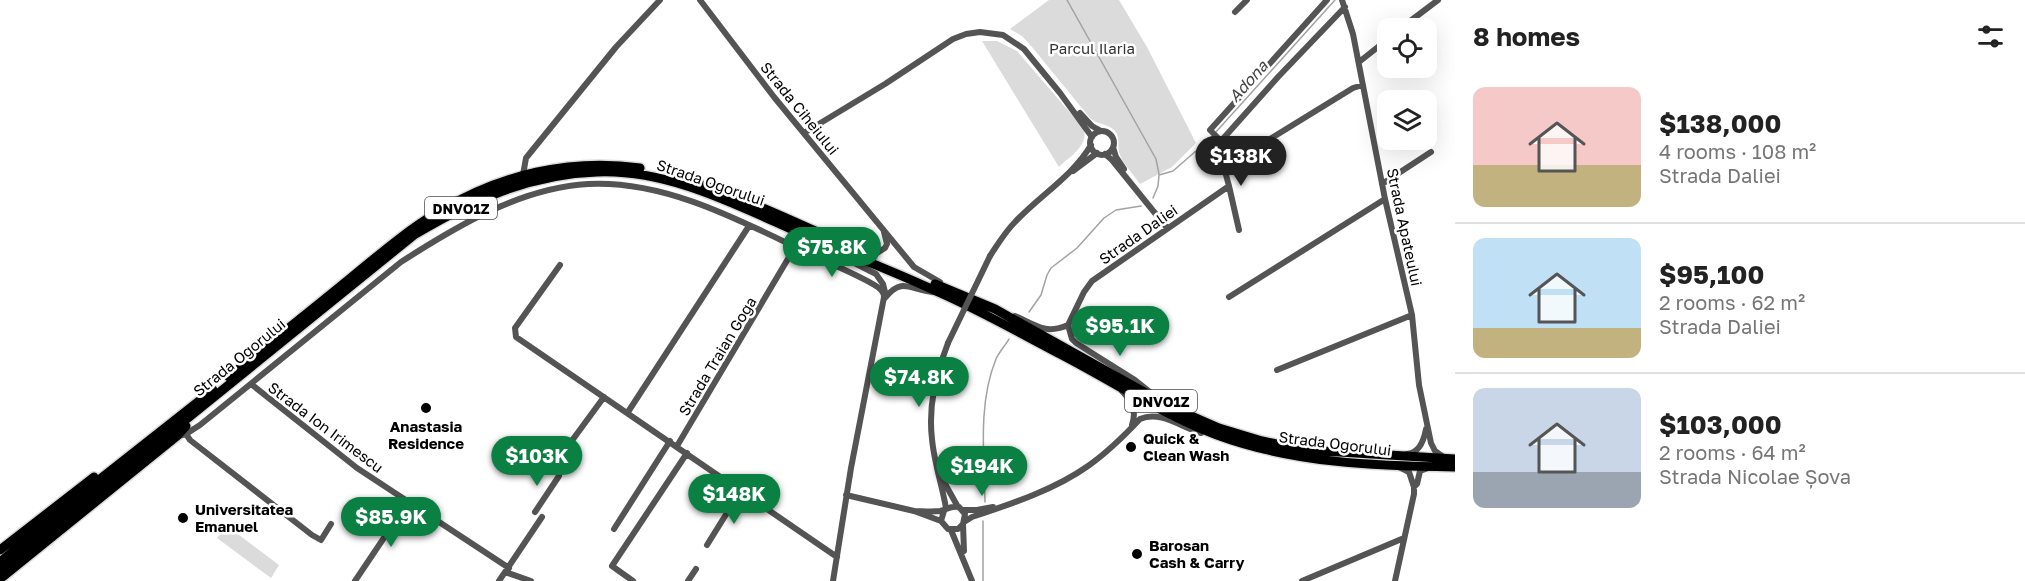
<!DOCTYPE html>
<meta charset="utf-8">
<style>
:root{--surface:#fff;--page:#f2f2f2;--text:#222;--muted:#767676;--line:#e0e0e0;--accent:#0b8043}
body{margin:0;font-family:"Golos Text",sans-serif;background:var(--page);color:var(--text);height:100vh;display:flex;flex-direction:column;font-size:22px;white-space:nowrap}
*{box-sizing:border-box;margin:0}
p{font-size:20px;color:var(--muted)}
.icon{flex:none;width:33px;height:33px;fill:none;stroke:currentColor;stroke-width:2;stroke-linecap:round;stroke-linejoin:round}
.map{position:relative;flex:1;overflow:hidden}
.details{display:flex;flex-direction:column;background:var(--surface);width:570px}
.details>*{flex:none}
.buttons{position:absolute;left:1377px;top:18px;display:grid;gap:12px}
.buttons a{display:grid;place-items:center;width:60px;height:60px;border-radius:12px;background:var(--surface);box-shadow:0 6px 24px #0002;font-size:30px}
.price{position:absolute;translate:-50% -51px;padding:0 14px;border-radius:21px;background:var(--accent);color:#fff;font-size:20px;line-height:39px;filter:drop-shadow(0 2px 3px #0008)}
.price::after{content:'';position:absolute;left:50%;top:36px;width:18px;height:14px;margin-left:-9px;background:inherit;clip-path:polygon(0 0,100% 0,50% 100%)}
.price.current{background:#222;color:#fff}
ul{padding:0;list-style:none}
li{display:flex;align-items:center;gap:18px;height:150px;padding:0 18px}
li+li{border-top:2px solid var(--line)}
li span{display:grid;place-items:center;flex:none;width:168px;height:120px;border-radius:12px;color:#555}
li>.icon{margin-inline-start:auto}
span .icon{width:72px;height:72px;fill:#fffc;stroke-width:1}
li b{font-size:26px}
h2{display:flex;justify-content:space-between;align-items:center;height:72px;padding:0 18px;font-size:26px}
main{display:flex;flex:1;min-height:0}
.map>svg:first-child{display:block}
</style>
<main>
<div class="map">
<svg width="1455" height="581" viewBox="0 0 1455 581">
<rect width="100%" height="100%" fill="#fff"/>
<path fill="#dbdbdb" d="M1049,0H1119L1147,47L1196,143L1172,167L1140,184C1134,175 1122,163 1119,152C1117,144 1121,137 1114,130C1107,123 1097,125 1090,118L1032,47L1022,36L1010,29Z
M982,41H997L1017,51L1084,129C1088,147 1070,156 1059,167Z
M227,526L279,565L271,578L217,538Z"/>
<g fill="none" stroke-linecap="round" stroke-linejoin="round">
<path stroke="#a2a2a2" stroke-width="1.5" d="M1067,0L1156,159L1159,174
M1215,133L1335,0
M1153,198L1158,186L1159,175L1173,171L1212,137
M1029,312L1041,295L1047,275L1051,268L1077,248L1104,218L1116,210L1141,206
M985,502C984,455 978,403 996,359C999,352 1005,346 1009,339
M983,521V581"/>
<defs>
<path id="highway" d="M674,176C743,196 808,228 872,257
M935,284L995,309L1171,407L1219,428L1262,441L1306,450L1455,459
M229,377C266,346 304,316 342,285C373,260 404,232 440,211C500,175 570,158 640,168
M0,550L94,477
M0,562L95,483L213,390
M0,570L414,235C471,201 529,174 597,172C672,169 742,208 809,237C852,256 896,272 938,292C979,310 1018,332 1058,353C1111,380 1161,414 1217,435C1293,463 1375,466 1455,467
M0,579L177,436L186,426"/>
</defs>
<use href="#highway" stroke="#dbdbdb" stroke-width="12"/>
<path stroke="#545454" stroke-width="6" d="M700,0L774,97L914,267L940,282
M1342,0L1353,34L1385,199L1412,315L1419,385L1431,443L1435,451L1442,456
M1235,12L1247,0
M1401,28L1438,0
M1359,62L1388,39
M1080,113L1092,126L1101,131
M1090 143a12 12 0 1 1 24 0a12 12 0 1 1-24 0Z
M804,133L885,84L953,39L966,34L980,32L1003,35L1024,49L1060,93L1092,137
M1270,139L1353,88L1363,85
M1221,141L1210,130L1327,0
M1113,147L1116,157L1124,169
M1105,154L1112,160L1167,228
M1073,171L1097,153
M523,175L526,158L616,47L660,0
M1382,184L1431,152
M1229,186L1239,230
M817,244L876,274L883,284L885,292L851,468L833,581
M866,250L877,253L885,248L887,244L884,232
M990,256C998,244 1005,232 1015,222C1039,196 1073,176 1091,145
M560,265L515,328L516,337L837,557
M1229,297L1385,199
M885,298C903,275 912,292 935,292
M1015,316C1036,325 1045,335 1068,325L1084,292L1092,281L1229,186L1219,149L1221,141L1278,77L1345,7
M1068,325L1072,339L1076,343L1135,380L1150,392
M1277,370L1412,315
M251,384L357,468L509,568
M1122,391C1132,402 1137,410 1132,425
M628,412L749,226
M186,434L190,440L312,535L321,540L331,524
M178,436L186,434L200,425L401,262C457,226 520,188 588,184C667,180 743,222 812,255C824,261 875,282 881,290C883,292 884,295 884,298
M677,446L795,247
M1407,454C1420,453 1424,440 1426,429
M566,461L568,446L604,397
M944,482L958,507
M1414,487L1417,484L1420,471L1428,468
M846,495L914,511L941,521
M946,508C942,485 934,462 932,439C928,405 936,375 948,343
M962,510H977L993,507
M914,511C922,511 931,512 940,511C947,510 950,505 959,507L965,514L963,524L958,529H948L941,521L944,511
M535,512L559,476
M964,522L972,517C1011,504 1054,490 1088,466C1108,452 1124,436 1140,419C1161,410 1182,428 1201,433
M963,524L964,551
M614,529L670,441
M951,530L972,581
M707,545L740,492
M505,572L531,581
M355,581L408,502
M499,581L542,517
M633,581L612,566L687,453
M688,581L696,569
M1302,581L1404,538
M1395,581L1414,494V487L1409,472L1399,467"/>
<use href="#highway" stroke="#000" stroke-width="9"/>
<path stroke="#545454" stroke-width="6" d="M948,343L990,256"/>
</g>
<g fill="#000" stroke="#fff" stroke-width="2">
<circle cx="426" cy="408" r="6"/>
<circle cx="1131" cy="447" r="6"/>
<circle cx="183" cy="518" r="6"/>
<circle cx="1137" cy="554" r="6"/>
</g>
<g text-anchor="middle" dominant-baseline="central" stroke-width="5" stroke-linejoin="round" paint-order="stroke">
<g fill="#fff" stroke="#4c4c4c" stroke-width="1.5">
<rect x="425" y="197" width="72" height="22" rx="4.5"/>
<rect x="1125" y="390" width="72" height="22" rx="4.5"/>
</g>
<g font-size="14" font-weight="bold" fill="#000">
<text x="461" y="208">DNVO1Z</text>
<text x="1161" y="401">DNVO1Z</text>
</g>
<g font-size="15" fill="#323232" stroke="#fff">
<text x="1092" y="48">Parcul Ilaria</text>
</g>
<g font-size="15" fill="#000" stroke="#fff">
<text transform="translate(800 108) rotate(51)">Strada Ciheiului</text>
<text transform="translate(711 182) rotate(19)">Strada Ogorului</text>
<text transform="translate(1405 227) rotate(78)">Strada Apateului</text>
<text transform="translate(1138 234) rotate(-35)">Strada Daliei</text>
<text transform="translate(717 356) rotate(-59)">Strada Traian Goga</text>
<text transform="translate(239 357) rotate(-39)">Strada Ogorului</text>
<text transform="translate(326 427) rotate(37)">Strada Ion Irimescu</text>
<text transform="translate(1335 443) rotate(7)">Strada Ogorului</text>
</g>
<g font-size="15" font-weight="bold" fill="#000" stroke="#fff" text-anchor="start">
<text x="426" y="426" text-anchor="middle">Anastasia<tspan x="426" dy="17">Residence</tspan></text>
<text x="1143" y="438">Quick &amp;<tspan x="1143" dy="17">Clean Wash</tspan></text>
<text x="195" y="509">Universitatea<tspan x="195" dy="17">Emanuel</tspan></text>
<text x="1149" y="545">Barosan<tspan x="1149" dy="17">Cash &amp; Carry</tspan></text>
</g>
<g font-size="16" font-style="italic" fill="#434343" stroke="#fff">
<text transform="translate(1248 81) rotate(-48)">Adona</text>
</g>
</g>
</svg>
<div class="buttons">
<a><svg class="icon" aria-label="locate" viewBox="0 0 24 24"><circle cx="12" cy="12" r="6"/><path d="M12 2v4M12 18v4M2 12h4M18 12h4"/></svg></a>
<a><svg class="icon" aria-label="layers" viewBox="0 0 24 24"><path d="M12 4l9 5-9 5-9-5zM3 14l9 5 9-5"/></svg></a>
</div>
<b class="price current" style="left:1241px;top:187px">$138K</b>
<b class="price" style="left:832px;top:278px">$75.8K</b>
<b class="price" style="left:1120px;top:357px">$95.1K</b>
<b class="price" style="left:919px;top:408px">$74.8K</b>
<b class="price" style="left:537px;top:487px">$103K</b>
<b class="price" style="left:982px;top:497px">$194K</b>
<b class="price" style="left:734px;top:525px">$148K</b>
<b class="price" style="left:391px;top:548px">$85.9K</b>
</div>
<section class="details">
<h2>8 homes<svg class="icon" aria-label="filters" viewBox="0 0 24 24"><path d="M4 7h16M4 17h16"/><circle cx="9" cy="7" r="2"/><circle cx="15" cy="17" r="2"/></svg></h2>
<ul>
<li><span style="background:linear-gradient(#f6c9c9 65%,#c2b280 0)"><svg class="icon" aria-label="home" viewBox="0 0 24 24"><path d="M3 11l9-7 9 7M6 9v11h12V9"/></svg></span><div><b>$138,000</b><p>4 rooms · 108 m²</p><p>Strada Daliei</p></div></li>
<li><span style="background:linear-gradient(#bfe0f5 75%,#c2b280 0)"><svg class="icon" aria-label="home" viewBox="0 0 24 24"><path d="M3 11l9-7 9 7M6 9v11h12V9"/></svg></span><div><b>$95,100</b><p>2 rooms · 62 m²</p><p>Strada Daliei</p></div></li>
<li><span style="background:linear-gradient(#c9d6e8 70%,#9aa5b1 0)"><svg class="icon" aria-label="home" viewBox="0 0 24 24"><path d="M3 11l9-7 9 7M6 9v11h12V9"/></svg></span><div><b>$103,000</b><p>2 rooms · 64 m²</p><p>Strada Nicolae Șova</p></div></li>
</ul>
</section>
</main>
